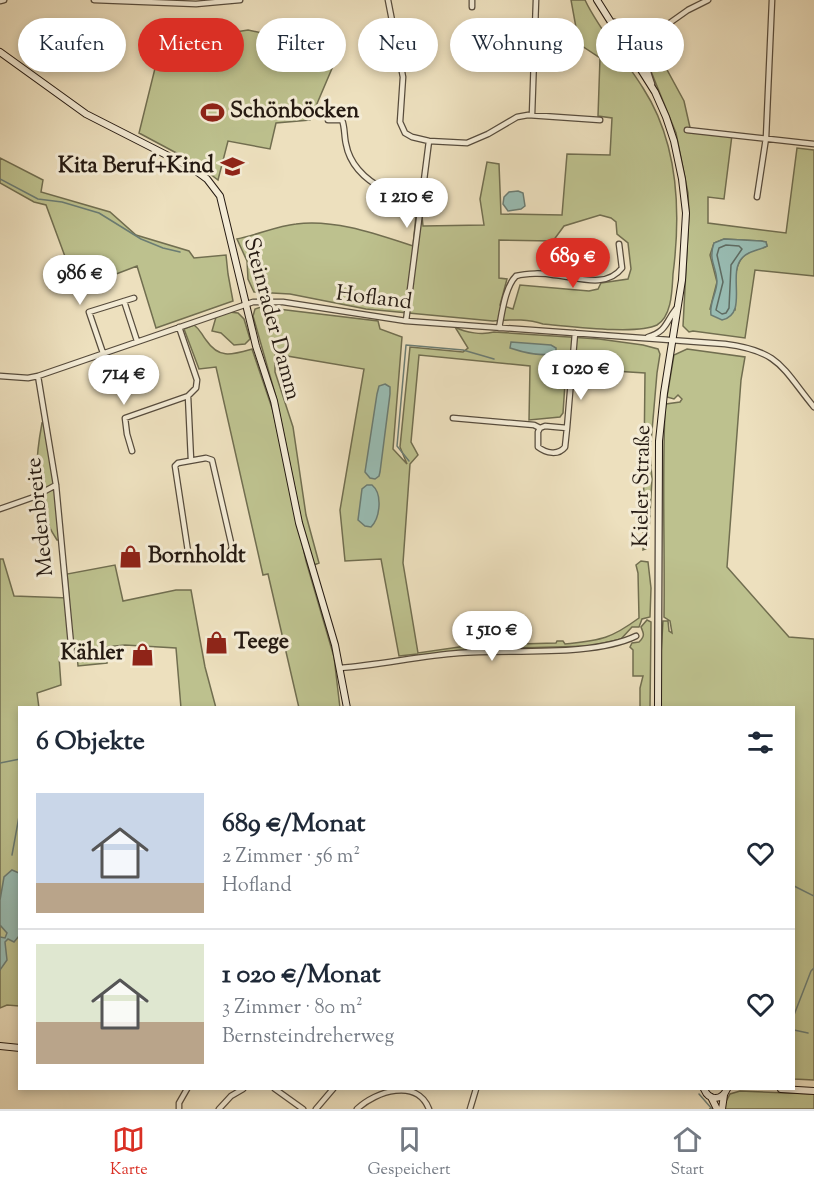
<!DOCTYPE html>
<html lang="de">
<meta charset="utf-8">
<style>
:root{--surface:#fff;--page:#f2f2f3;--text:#1f2937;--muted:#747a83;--line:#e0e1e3;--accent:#d93025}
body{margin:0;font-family:"Sorts Mill Goudy",serif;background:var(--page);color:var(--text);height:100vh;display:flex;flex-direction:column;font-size:22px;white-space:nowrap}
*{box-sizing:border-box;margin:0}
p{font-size:20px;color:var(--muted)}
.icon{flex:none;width:33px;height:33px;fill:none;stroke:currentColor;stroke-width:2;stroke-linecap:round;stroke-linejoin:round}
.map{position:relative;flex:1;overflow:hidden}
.details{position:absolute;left:18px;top:706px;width:777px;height:384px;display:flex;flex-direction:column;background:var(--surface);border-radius:0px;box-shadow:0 3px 9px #0003}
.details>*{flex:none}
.banner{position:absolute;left:18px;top:18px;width:778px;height:54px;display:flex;gap:12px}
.price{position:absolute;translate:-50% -51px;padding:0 14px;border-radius:21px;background:#fff;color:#222;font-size:20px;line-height:39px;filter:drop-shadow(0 2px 3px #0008)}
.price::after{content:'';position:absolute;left:50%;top:36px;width:18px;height:14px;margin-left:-9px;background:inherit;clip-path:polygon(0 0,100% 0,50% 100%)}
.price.active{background:var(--accent);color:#fff}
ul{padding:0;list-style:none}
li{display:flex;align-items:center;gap:18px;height:150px;padding:0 18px}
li+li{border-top:2px solid var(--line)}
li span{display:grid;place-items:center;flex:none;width:168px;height:120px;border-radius:0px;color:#555}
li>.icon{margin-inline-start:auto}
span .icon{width:72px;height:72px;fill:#fffc;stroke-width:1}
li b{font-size:26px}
h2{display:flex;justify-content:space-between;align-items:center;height:72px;padding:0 18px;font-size:26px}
.tag{padding:0 21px;border-radius:27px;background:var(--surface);box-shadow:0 3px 9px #0003;font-size:21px;line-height:54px}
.tag.active{background:var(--accent);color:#fff}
.tab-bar{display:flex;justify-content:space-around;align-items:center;height:84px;border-top:2px solid var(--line);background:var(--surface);font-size:16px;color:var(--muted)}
.tab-bar a{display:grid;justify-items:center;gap:3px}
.tab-bar .active{color:var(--accent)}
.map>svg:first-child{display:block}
</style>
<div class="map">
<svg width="814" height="1109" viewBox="0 0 814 1109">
<rect width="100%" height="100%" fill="#ede0be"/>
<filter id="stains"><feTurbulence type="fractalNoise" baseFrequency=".00333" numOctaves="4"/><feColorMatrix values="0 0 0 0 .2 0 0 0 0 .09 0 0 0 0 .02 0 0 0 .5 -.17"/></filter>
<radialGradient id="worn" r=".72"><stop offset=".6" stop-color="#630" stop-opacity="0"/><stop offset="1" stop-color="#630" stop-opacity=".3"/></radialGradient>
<path fill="#bdc18e" stroke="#716e50" stroke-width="1.5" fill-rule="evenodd" d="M571,0H585C599,30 625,59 643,88C678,142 681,212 673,274C672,290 672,316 657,325C637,335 568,326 543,324C526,318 510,320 493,321L366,309L290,294L254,292L248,279L247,261L237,239C257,235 277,226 296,224C335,219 376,234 413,246L416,215L422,216L423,226L484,225L480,199L487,162L499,164L501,214L562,215L567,154L610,155L612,118L598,116L600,58L579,44ZM600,215L611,218L616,222L617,234L628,243L631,269L628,279L601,283L598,289L589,291L520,285L513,309L500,305L507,279L499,278V240L553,241L564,226Z
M248,30L295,40L339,52L310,120L276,123L270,149L228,141L218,180L197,164L139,133L162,40L204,37Z
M652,46L660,57L684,101L691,132L732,135L724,199L708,197V223L786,233L797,148L814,150V276L755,270L745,338L693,331L689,332L683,326L689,213L688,193L676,133L648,64L647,57ZM724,239L761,241L766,242L767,246C761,249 755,249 749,252C730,262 736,292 735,310L710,309L717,282L710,255L714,243Z
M0,158L43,180L41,192L110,212L136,235L189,251L194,258L226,255L228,274L233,301L156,328L137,266L77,289L46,205L34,202L0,183Z
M261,307L378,321L380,329L402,337L393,449L407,464L400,447L410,347L463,352L468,348L455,327C466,333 482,335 494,332L599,339L643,345L658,349L660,354L657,373L650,454L652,479L648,548L643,550L645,373L566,368L563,413L560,417L529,420L530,366L419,355L411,442L418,455L410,464L403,563L418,653L473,645L556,643L557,641H563L565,644C600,640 609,640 639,618L638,573L636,565L641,561L648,562L651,588L650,617L642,619L639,627H632L621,639L590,646L481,649L418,656L417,654L399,656L381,559L345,561L340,510L364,369L275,354V372L293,427L306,515L319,563L314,565L305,538L276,397L253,316L255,309Z
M229,312L238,313L244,319L250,339L245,344L234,345L221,333L212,331L216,317Z
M194,325C201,330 201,334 206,340C219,359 231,355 252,349L273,411L306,561L334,657L340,708H299L268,574L263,575L216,367L199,369L184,329Z
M687,349L745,357L741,380L727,567L789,637L814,639V1080L794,1079V708H661V655L663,621H668L669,631L672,633L670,621L664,617C665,549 662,480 665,411L666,404L680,402L682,399L678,395L674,399L667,397L674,355Z
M42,423L45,424L54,479L59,540H57C32,502 34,466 42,423Z
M0,559H3L14,596L69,598L67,574L115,565L123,601L176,590H191L205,667L216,708H181L176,648L125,645L106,647L107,663L78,666L77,654L59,657L61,685L37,693L39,708H20L19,1006L7,1005L0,1008Z
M647,620L651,622L650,708H640V688L643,676H633V650L630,647L632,643L639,642C645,636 644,634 641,627Z
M740,1091L814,1094V1109H709L723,1107L730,1094Z"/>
<path fill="#99bdb4" stroke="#6b7c73" stroke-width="1.5" d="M518,191L523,193L525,206L521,209L508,211L503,204L504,197L509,192Z
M724,239L761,241L766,242L767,246C759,251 749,250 742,258C727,274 749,314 722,320L711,315C709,303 717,293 717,281C716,265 708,260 714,243Z
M511,342L551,345L556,348V352C545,358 522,352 510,348Z
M385,384L390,387V394L380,472L379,476L375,479L370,478L365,472L377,394L379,386Z
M367,485H372C383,494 380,518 371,527L365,526L358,520L362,489Z
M12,870L19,873V936L14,942L8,939L5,942L7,960L0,970V937L5,938L7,933L0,925V900L4,877Z"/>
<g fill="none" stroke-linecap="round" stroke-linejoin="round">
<path stroke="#5f6c63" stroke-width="1.5" d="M726,245L739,246L742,249L731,265L729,308L726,313L722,314L716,310L723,282L717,255L719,248Z"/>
<path stroke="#6b7c73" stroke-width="1.5" d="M0,179L38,199L62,202L99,213L141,239L163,248L180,252
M409,461L397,446L406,345L463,350L494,359
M0,763L20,759
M12,855L20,811
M794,886L814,896
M794,1015L811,971L814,968
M794,1030L808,1033
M699,1094L712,1109"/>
<defs>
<path id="street" d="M94,0L196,4L240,0
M388,0L403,77L400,122L405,133L412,137L429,141L467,143L488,134L517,117L528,115L600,120
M0,1L4,0
M472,7V0
M614,22C625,35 628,41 646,39
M650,38C641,55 646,67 652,84
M630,51L688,10L708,0
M465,59L535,53
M532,115L536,0
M328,120H342C345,127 344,136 346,144C350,166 366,180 385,190L400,185L424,188
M687,130L814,144
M757,197L766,138L772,0
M124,301L137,341
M406,321L429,141
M499,328C502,313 505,287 516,276C527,273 543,273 554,275C577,277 606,289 622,268L619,244
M648,337C667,331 665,323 676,309
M103,353L89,312L134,298
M0,376L28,378L38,376L253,302H283L406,321L725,344C780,351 782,368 814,407
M38,376L56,485L72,655
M188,396L191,460
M453,418L534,425L540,428L545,426L567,428L575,333
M540,428L538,432V447C546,453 558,456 565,447L567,428
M132,451L127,434L125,418L188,396L196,388L197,380L179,327
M206,458L212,460L232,547L229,555L193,560L189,558L175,466L178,463Z
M0,509L34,497L56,485
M340,668C380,665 419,656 459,653C509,649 593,657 636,636
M275,1089L303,1109
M179,1109V1103L187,1089
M219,1109L231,1096L243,1089
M316,1109L333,1089
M357,1109C376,1091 417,1078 429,1109
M470,1109L476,1089"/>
<path id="secondary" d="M597,0L655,92L666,117L674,141L682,179L686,213L682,280L664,393L659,441L658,708
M0,52L86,114L192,168L207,179L220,196L256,346L274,401L299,523L335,645L347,708
M0,1046L20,1048
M704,1089C709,1101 722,1101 727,1089
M781,1089L814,1091
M711,1097L717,1109
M722,1109L724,1095"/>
</defs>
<use href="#street" stroke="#574c3d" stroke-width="7"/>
<use href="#secondary" stroke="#251a12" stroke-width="8"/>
<use href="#street" stroke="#f3ebd5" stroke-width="4.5"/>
<use href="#secondary" stroke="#f3ebd5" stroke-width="6"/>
</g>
<defs>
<symbol id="stadium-bare" viewBox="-9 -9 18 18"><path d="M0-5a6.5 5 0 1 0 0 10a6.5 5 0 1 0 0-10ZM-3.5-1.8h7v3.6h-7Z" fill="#8f2418" stroke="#f3ebd5" stroke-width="2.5" paint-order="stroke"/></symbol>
<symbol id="school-bare" viewBox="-9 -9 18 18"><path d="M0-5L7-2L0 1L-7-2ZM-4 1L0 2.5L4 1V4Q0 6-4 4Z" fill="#8f2418" stroke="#f3ebd5" stroke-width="2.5" paint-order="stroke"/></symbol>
<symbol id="shop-bare" viewBox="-9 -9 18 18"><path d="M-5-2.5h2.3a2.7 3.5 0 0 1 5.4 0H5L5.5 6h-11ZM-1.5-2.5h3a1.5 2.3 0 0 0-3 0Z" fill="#8f2418" stroke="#f3ebd5" stroke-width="2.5" paint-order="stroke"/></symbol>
</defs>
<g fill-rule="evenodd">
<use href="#stadium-bare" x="196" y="96" width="33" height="33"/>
<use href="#school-bare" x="216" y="150" width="33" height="33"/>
<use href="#shop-bare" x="114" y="540" width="33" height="33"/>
<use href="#shop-bare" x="200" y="626" width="33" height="33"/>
<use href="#shop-bare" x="126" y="638" width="33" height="33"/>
</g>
<g text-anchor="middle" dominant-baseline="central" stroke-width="6" stroke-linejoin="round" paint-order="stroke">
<g font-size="22" font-weight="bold" fill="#251a12" stroke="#f3ebd5" text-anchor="start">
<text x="230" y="112">Schönböcken</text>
<text x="214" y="167" text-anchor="end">Kita Beruf+Kind</text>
<text x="148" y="557">Bornholdt</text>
<text x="234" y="643">Teege</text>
<text x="124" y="654" text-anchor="end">Kähler</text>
</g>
<g font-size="22" fill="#251a12" stroke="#f3ebd5">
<text transform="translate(374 299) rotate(7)">Hofland</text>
<text transform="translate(271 319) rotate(75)">Steinrader Damm</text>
<text transform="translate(643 486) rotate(-89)">Kieler Straße</text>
<text transform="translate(41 517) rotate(-96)">Medenbreite</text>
</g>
</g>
<rect width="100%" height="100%" filter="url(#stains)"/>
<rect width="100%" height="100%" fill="url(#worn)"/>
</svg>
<b class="price" style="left:407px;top:229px">1 210 €</b>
<b class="price active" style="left:573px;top:289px">689 €</b>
<b class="price" style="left:80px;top:306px">986 €</b>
<b class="price" style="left:581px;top:401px">1 020 €</b>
<b class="price" style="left:124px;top:406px">714 €</b>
<b class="price" style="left:492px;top:662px">1 510 €</b>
<div class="banner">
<a class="tag">Kaufen</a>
<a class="tag active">Mieten</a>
<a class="tag">Filter</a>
<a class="tag">Neu</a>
<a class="tag">Wohnung</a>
<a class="tag">Haus</a>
</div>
<section class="details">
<h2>6 Objekte<svg class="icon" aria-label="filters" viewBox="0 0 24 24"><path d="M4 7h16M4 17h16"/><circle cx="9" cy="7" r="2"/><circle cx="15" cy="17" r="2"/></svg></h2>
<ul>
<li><span style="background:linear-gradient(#c9d6e8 75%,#b9a48a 0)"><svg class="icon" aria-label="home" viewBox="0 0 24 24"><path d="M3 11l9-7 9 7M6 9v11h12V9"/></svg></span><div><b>689 €/Monat</b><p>2 Zimmer · 56 m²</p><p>Hofland</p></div><svg class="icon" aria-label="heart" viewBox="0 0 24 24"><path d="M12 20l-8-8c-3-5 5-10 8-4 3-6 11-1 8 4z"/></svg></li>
<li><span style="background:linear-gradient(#dfe7d0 65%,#b9a48a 0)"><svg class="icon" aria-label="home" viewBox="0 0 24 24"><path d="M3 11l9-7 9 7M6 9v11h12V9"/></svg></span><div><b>1 020 €/Monat</b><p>3 Zimmer · 80 m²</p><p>Bernsteindreherweg</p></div><svg class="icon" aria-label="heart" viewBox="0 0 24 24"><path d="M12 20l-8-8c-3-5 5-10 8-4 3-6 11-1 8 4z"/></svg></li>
</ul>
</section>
</div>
<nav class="tab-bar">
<a class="active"><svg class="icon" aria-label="map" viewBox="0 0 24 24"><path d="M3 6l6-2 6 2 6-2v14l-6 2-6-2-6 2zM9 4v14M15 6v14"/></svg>Karte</a>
<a><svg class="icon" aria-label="saved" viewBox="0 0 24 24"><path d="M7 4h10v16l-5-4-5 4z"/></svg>Gespeichert</a>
<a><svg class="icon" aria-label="home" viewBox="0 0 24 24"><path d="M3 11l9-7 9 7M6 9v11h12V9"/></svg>Start</a>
</nav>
